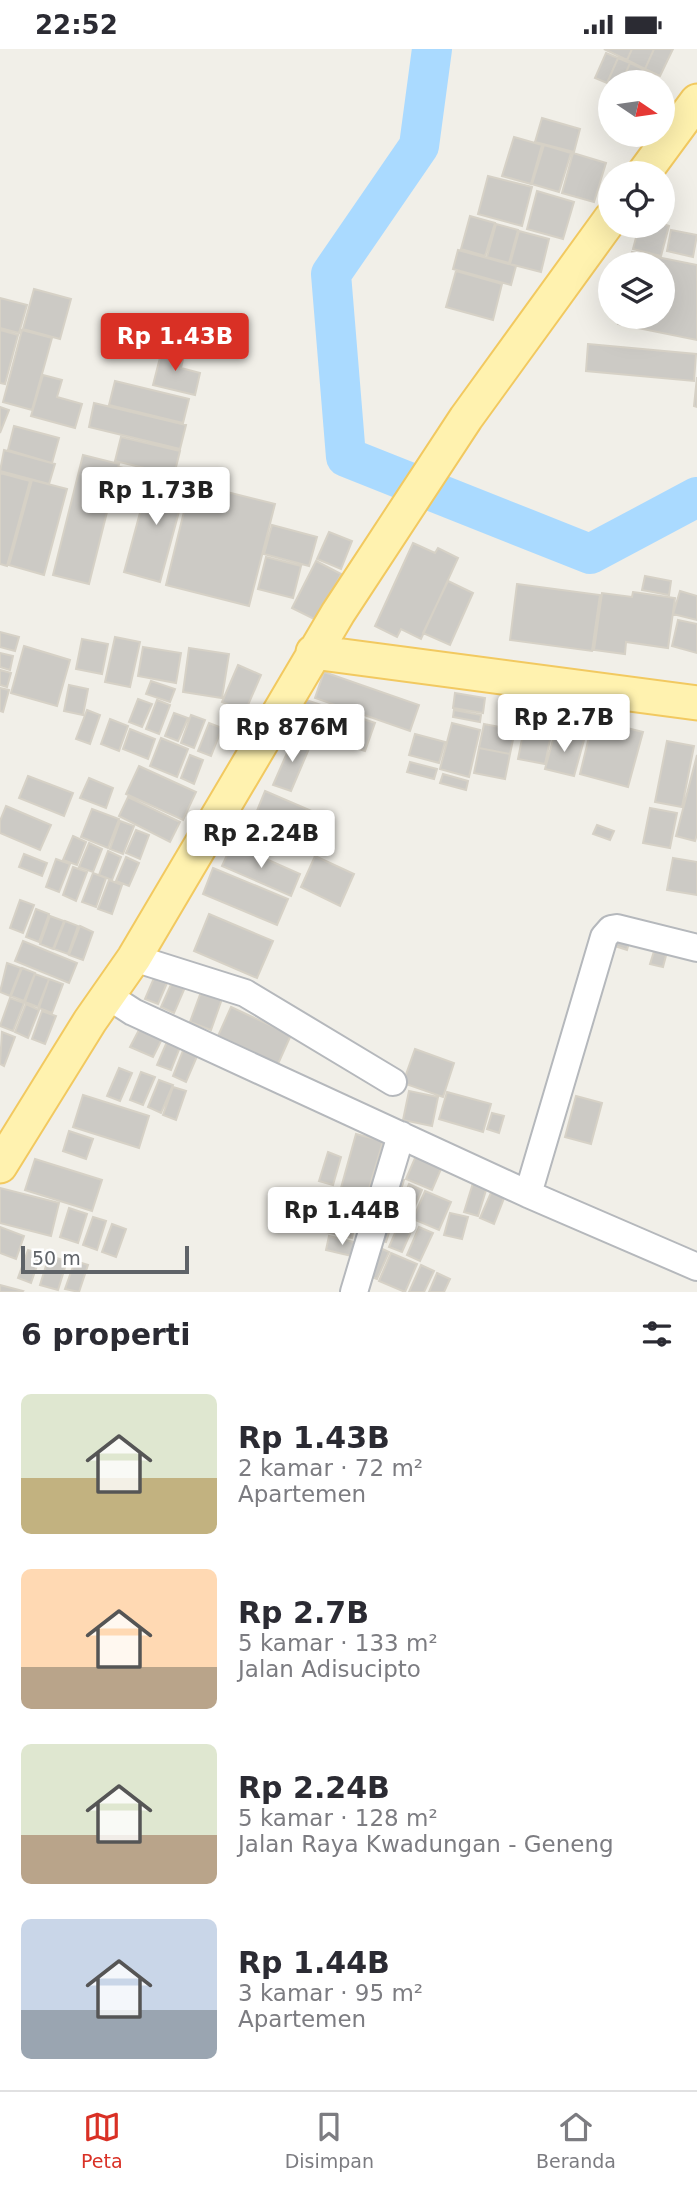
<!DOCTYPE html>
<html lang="id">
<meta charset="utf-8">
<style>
:root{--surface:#fff;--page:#f2f2f3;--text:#2b2b33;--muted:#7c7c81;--line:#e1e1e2;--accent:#d93025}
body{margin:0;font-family:"DejaVu Sans",sans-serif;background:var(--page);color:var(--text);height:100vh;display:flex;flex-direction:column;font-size:26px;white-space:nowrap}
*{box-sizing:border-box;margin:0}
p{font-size:23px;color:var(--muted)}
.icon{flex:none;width:38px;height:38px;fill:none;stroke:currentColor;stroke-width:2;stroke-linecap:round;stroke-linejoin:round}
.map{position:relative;height:1243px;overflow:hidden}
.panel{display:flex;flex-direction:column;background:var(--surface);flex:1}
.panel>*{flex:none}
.needle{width:46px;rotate:103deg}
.controls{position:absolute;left:598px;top:21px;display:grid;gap:14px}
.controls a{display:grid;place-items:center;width:77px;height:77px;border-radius:50%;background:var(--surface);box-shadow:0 7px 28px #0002;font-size:35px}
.scale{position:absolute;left:21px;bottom:18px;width:168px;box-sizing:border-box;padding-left:7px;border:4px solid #5f6368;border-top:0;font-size:19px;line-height:24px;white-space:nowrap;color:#5f6368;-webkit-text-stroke:5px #fff;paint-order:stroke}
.price{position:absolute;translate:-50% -60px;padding:0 16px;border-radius:7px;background:#fff;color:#222;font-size:23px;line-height:46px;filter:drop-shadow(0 2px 4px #0008)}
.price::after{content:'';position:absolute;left:50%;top:42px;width:21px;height:16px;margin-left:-10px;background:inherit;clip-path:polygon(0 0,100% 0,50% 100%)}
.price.active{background:var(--accent);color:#fff}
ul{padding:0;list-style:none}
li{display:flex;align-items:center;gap:21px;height:175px;padding:0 21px}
li span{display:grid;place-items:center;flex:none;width:196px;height:140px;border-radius:10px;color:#555}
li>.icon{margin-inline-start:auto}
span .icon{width:84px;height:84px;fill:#fffc;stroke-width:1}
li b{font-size:30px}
h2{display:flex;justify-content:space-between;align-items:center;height:84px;padding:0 21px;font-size:30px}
.status{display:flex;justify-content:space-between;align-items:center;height:49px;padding:0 35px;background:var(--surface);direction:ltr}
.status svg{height:19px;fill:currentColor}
.dock{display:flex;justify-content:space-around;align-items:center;height:98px;border-top:2px solid var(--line);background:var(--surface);font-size:19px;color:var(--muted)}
.dock a{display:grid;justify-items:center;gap:4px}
.dock .active{color:var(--accent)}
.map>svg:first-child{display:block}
</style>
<div class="status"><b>22:52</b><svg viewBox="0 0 49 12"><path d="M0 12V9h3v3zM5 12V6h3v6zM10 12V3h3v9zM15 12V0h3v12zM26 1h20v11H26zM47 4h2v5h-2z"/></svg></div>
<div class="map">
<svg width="697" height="1243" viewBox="0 0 697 1243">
<rect width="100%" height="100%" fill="#f1efe8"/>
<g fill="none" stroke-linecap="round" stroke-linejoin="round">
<path stroke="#aadaff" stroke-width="40" d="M432,0L419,97L331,225L346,408L590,505L697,448"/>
</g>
<path fill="#cccac5" stroke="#d6d1c6" stroke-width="2" d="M604,0H632L627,11Z
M632,0H654L645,20L627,11Z
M654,0H673L660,27L645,20Z
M606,4L618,9L607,34L595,29Z
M618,9L630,14L622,33L611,36L607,34Z
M630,14L643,20L638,33H622Z
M643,20L655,25L651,33H638Z
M542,69L580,80L574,103L535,93Z
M514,88L542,96L531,135L502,127Z
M544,96L571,104L559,143L532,135Z
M573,104L606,114L594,153L562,144Z
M488,127L532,138L522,177L478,165Z
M537,142L574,153L563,190L527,180Z
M470,167L495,174L485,207L461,200Z
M496,175L518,181L509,214L487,208Z
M663,175L669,177L661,207L633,200L639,177Z
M671,181L697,186L693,208L667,202Z
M519,182L549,190L541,223L510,215Z
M458,201L516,217L511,236L453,220Z
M632,203L697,216V291L618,275L619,268H663V215H629Z
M456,222L502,235L493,271L446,258Z
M34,240L71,250L60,290L23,280Z
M0,249L27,256L19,284L0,279Z
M0,281L18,286L5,335L0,334Z
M22,281L52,289L32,361L3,353Z
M588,295L696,305L694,332L586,322Z
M163,297L185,302L181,319L200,324L195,346L153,336Z
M43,326L62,331L57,348L82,355L75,379L31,367Z
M697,328V358L694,357Z
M115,332L189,350L183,374L109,356Z
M94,354L186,376L180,400L89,378Z
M0,358L9,361L0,384Z
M14,377L59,389L52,414L8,401Z
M121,388L180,402L174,426L115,412Z
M4,401L55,415L49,435L0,422Z
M83,406L119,415L89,535L53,526Z
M119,418L148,425L141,452L113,445Z
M151,423L187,433L160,533L124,523Z
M0,424L30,432L7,517L0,515Z
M32,431L67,440L44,526L9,516Z
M191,434L275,455L249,557L166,536Z
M272,476L317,488L309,517L264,505Z
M329,483L352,492L341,520L317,510Z
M413,494L435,504L438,499L458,509L421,590L401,580L397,588L375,577Z
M266,508L301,517L293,549L258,540Z
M316,512L341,525L318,572L292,559Z
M645,527L671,532L669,546L642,541Z
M448,532L473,544L450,596L423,584Z
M517,535L600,546L592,602L510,591Z
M680,542L697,547V571L673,565Z
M633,543L675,549L668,599L626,593L625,605L594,601L602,544L632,548Z
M678,571L697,575V604L672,597Z
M0,583L19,588L15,602L0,598Z
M115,588L140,593L130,638L105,633Z
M82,590L108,595L102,625L76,620Z
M24,597L70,611L57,657L11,644Z
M143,598L181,604L176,634L138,627Z
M189,599L229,605L222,649L183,643Z
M0,604L13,607L10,621L0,618Z
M238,616L261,626L245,663L222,653Z
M0,621L11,624L7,638L0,636Z
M324,623L419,656L410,682L315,649Z
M151,632L175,640L170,653L146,645Z
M69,636L88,640L83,666L64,662Z
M0,639L9,641L3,663L0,662Z
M455,644L485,649L483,664L453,659Z
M138,650L152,655L142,678L129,673Z
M157,651L170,656L159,685L146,680Z
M306,651L375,674L365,702L296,680Z
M87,661L100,666L90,695L76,690Z
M454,661L481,666L480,673L453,668Z
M174,664L188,669L178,692L165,687Z
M191,666L205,671L194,699L181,694Z
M110,670L128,677L119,702L101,695Z
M209,674L222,679L211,707L198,702Z
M452,674L480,681L469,728L440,720Z
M484,675L515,681L510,705L479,699Z
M611,675L643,683L628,738L580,725L590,684L608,688Z
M130,680L155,690L148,710L123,700Z
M524,680L551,686L545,715L518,710Z
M555,683L584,691L574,727L545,720Z
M415,685L445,693L439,714L409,706Z
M294,688L311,695L291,742L273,736Z
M161,689L188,700L177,728L150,717Z
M667,692L694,697L682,758L655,753Z
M479,699L510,705L505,730L474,724Z
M190,706L203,711L194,735L181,729Z
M697,706V785L695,792L676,787Z
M410,713L437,720L434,730L407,723Z
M139,717L196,743L183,771L126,745Z
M443,725L468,732L466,741L440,734Z
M28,727L73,744L64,767L19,749Z
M89,729L113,739L106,759L80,749Z
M265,742L328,769L313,806L250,779Z
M128,748L180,773L170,793L119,767Z
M6,757L51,776L40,801L0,784V772Z
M650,759L677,764L670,799L643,794Z
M92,760L119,770L108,799L81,788Z
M120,772L134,777L123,805L110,800Z
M597,776L614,782L610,791L593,785Z
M136,781L149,786L140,810L126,804Z
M73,787L86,793L77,816L63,811Z
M89,794L102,800L93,823L79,818Z
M232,795L300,825L291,847L222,817Z
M108,802L121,808L112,831L99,826Z
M24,805L47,814L42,827L19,818Z
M315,807L354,825L340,857L301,838Z
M126,808L139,814L129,837L116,832Z
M673,809L697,813V846L667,841Z
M56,810L70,815L59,843L46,838Z
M73,818L87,823L76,852L63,846Z
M213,819L288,850L277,876L203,845Z
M93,824L106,829L96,858L82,853Z
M109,831L122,836L112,865L98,860Z
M20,851L34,856L23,884L10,879Z
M36,860L49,865L39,893L26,888Z
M209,865L273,892L257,929L194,902Z
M50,867L64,872L53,900L40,895Z
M65,872L78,877L68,905L54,900Z
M80,877L93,883L83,911L69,906Z
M619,883L631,887L627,901L615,897Z
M23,892L77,914L69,934L15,912Z
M656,896L668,899L663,918L650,915Z
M7,914L21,919L10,947L0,943Z
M22,919L35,924L24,952L11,947Z
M157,922L170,927L158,955L145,950Z
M35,925L49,930L38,958L25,953Z
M49,930L63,935L52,964L39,959Z
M173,931L186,936L174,964L161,958Z
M201,943L222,950L211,981L190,973Z
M10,949L24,954L13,982L0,977Z
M26,955L39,961L28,989L15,983Z
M231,958L291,986L278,1015L218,987Z
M42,962L56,967L45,995L32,990Z
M141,977L163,988L153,1008L130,998Z
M2,983L15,988L4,1017L0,1015Z
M169,988L182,993L171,1021L157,1016Z
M184,999L198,1005L186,1033L173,1027Z
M415,1000L454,1014L443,1048L403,1034Z
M119,1019L132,1024L120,1052L107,1047Z
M141,1023L155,1028L143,1056L130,1051Z
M159,1031L173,1036L161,1064L148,1058Z
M173,1038L186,1042L176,1071L163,1066Z
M409,1042L438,1048L432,1077L403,1071Z
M447,1043L491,1055L483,1083L439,1070Z
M83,1046L149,1067L139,1099L73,1078Z
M576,1047L602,1054L591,1095L565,1088Z
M492,1064L504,1067L499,1084L487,1080Z
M69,1082L93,1090L86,1110L63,1102Z
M356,1085L383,1092L365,1153L339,1146Z
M418,1102L444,1113L432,1141L406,1130Z
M328,1103L341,1108L333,1136L319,1132Z
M35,1110L102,1131L92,1162L25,1141Z
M391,1127L404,1131L395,1160L382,1156Z
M473,1134L487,1138L478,1167L464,1163Z
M409,1135L422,1141L410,1168L397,1163Z
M0,1139L59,1154L51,1187L0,1174Z
M493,1139L506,1144L494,1175L480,1169Z
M425,1142L451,1153L439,1181L413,1170Z
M69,1159L87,1165L78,1194L60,1188Z
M381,1160L395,1165L386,1193L372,1189Z
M450,1164L468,1168L462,1190L444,1186Z
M93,1168L106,1172L97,1201L83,1196Z
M326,1168L355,1174L352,1189L322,1182Z
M401,1170L414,1176L402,1203L389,1198Z
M112,1175L126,1180L116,1208L102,1203Z
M0,1178L24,1187L16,1210L0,1204Z
M419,1178L433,1184L420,1212L407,1206Z
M329,1187L358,1194L356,1208L326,1201Z
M376,1197L389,1203L377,1230L363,1225Z
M28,1201L41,1205L31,1234L18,1229Z
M391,1204L417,1215L405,1243L379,1232Z
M49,1207L67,1212L58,1241L40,1236Z
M75,1212L88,1216L79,1243L65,1240Z
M421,1216L434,1222L424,1243H409Z
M437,1224L450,1230L444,1243H429Z
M0,1236L23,1242L22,1243H0Z"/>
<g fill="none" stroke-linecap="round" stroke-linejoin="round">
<defs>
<path id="minor" d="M134,909L245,944L393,1033
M108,947L133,963L528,1145L697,1218
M528,1145L604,888L611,880L617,879L697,899
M354,1243L401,1086"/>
<path id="major" d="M644,124L697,52
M313,603L697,654
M0,1117L90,972L134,909L338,564L466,369L611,169"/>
</defs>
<use href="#minor" stroke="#b5b8bc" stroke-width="30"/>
<use href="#major" stroke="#f2c960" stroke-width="37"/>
<use href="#minor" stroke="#fff" stroke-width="26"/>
<use href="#major" stroke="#fff2af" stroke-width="33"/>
</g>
</svg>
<div class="controls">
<a><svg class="needle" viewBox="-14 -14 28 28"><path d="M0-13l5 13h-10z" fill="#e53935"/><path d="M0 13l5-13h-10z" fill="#7c7c81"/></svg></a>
<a><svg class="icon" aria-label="locate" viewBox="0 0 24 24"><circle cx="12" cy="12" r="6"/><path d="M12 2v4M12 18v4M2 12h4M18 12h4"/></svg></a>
<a><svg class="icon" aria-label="layers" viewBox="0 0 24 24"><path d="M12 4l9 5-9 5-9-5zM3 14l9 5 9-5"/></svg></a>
</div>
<div class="scale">50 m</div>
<b class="price active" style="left:175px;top:324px">Rp 1.43B</b>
<b class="price" style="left:156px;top:478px">Rp 1.73B</b>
<b class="price" style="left:564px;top:705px">Rp 2.7B</b>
<b class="price" style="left:292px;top:715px">Rp 876M</b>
<b class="price" style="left:261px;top:821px">Rp 2.24B</b>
<b class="price" style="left:342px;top:1198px">Rp 1.44B</b>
</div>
<section class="panel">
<h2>6 properti<svg class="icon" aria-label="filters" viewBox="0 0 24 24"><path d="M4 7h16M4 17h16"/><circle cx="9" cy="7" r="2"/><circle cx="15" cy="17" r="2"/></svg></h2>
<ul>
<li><span style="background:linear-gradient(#dfe7d0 60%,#c2b280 0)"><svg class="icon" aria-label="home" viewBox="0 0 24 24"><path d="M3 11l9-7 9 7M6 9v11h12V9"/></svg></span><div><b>Rp 1.43B</b><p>2 kamar · 72 m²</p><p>Apartemen</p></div></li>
<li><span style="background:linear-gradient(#ffd9b3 70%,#b9a48a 0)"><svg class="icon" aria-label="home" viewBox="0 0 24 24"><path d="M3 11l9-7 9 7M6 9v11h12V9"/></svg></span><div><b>Rp 2.7B</b><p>5 kamar · 133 m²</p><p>Jalan Adisucipto</p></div></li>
<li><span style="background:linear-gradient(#dfe7d0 65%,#b9a48a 0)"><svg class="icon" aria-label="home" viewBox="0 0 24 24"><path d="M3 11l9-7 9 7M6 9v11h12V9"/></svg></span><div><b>Rp 2.24B</b><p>5 kamar · 128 m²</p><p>Jalan Raya Kwadungan - Geneng</p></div></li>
<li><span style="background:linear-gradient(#c9d6e8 65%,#9aa5b1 0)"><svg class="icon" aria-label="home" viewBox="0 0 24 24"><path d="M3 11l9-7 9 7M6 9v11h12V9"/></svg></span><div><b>Rp 1.44B</b><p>3 kamar · 95 m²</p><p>Apartemen</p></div></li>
</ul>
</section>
<nav class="dock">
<a class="active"><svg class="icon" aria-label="map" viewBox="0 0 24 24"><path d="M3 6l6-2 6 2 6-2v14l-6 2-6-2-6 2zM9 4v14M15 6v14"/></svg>Peta</a>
<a><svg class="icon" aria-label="saved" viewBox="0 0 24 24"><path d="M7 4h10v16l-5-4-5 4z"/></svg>Disimpan</a>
<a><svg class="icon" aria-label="home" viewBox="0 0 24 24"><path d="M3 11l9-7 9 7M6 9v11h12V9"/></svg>Beranda</a>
</nav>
